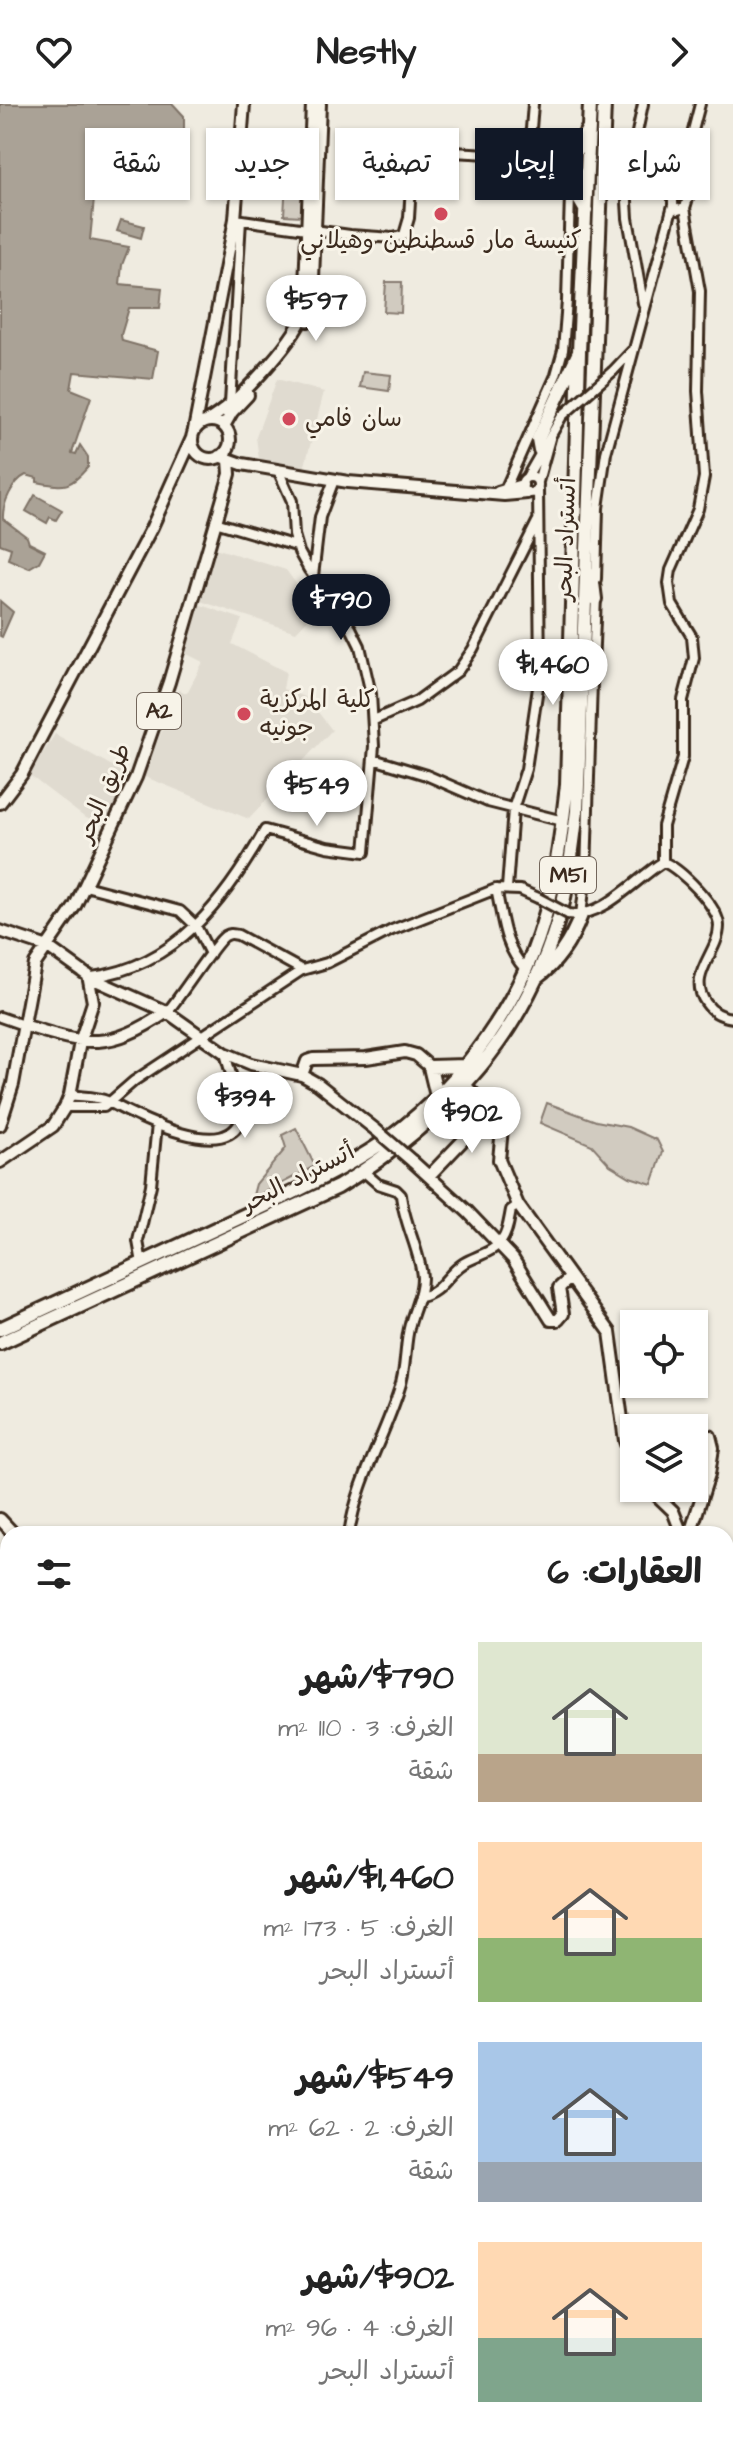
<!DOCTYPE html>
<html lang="ar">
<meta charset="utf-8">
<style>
:root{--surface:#fff;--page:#f6f6f6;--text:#222;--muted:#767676;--accent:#111827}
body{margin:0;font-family:"Architects Daughter","Playpen Sans Arabic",sans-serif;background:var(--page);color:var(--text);direction:rtl;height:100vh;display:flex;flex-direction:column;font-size:30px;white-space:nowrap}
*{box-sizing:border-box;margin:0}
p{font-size:26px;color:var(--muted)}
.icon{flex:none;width:44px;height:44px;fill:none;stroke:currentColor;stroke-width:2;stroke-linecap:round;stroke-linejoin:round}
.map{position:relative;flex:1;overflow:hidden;direction:ltr}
.drawer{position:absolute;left:0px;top:1422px;width:734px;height:912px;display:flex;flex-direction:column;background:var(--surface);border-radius:24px 24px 0 0;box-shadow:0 2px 6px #0004;direction:rtl}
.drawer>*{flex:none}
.guide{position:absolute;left:24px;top:24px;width:686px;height:72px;direction:rtl;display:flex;gap:16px}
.buttons{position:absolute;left:620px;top:1206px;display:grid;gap:16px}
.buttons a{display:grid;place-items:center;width:88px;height:88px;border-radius:0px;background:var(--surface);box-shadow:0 2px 6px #0004;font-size:40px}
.price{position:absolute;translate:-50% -68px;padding:0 18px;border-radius:28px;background:#fff;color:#222;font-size:26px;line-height:52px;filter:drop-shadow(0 2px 4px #0008)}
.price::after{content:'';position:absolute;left:50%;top:48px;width:24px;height:18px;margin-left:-12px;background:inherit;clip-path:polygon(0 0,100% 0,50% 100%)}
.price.on{background:var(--accent);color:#fff}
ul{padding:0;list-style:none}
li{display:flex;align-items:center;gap:24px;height:200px;padding:0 32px}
li span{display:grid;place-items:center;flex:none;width:224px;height:160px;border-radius:0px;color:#555}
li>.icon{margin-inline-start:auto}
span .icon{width:96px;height:96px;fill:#fffc;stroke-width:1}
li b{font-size:34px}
h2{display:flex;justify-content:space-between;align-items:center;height:96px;padding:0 32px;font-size:34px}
.chip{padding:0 28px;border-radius:0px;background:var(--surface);box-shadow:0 2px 6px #0004;font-size:28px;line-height:72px}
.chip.on{background:var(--accent);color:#fff}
header{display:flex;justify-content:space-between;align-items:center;height:104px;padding:0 32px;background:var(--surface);font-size:36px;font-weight:800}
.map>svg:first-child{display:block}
</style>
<header><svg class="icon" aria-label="forward" viewBox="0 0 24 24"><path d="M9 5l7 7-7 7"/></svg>Nestly<svg class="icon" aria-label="heart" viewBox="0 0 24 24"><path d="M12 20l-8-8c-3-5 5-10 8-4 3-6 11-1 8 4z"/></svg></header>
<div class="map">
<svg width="733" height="2334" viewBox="0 0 733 2334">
<rect width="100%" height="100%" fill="#efebe0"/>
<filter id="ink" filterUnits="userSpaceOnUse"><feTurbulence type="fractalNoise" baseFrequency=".0125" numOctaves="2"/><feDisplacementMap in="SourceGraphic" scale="16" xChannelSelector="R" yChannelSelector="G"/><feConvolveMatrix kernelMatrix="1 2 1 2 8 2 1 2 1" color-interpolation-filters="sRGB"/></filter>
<g filter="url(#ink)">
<path fill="#e0dbd0" d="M277,275L324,288L304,365L259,355L256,333Z
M215,444L286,466L316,507L296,528L200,497Z
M195,499L242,515L232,540L286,568L283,585L307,594L332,626L249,715L143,672L179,586L187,589L203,558L181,547Z
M55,630L132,673L107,723L84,713L29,671Z"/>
<path fill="#d1cbc0" stroke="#867a6f" stroke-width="2" d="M286,78L303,79L302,112L284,111Z
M386,178H402L401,209L384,208Z
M363,268L391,271L389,287L360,283Z
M547,999L596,1017L628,1023L657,1036L663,1048L652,1080L630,1073L610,1061L592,1041L540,1019Z
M296,1024L315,1062L252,1095L256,1080L286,1044L282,1031Z
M0,1848H8V1935L0,1936Z"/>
<path fill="#aaa296" stroke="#7e7266" stroke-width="2" d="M0,0H173L184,12V33L153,56L127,95H94L90,136L129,143L122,161L120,180L162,184L160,204H129L121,231L122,237L158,247L153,275L74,268L71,285L91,293L72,349L76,350L80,341L88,353V363C69,385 65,383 37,378V374L26,371C13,377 2,400 3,415L27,433L29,439L45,447L39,458L29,464L8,455L11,444L0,440Z
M121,116L144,122L141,134L117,127Z
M35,391L62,406L56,416L50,413L47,419L26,407Z
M0,497L13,508L2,533L0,532Z"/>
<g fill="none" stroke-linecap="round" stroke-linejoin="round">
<defs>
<path id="minor" d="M643,0L626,81L628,114L643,199
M677,88L700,0
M235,115L350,131L394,134L404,131L409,114L413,46C445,43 506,61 530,37L533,0
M613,267L632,247
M230,299L241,116
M522 381a8 8 0 1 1 16 0a8 8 0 1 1-16 0Z
M527,373L562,312
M538,378L551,331
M504,388L556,271L563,246L567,197L571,55L526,35
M215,418L296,442
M313,472L320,413L334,376
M596,475L598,404L606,349L673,101
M593,563L596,493
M374,616L417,597L458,567L473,545L537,418
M373,655L426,671L488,698L563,717
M663,758V722L683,653V596L694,554L692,533L672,500L669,479L671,466L698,405L704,373L698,287L700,187L685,104L688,94L686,88L680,87L673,94V101L678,106L685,104
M85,782L180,807L196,822L210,850
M507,784L513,705L526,665L540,570L538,385
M496,785C503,815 503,841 525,865
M568,810C603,815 635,775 663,758C680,764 719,803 719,822C719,849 686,871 706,899C713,909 722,913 733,914
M581,811L586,769L592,577
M92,873C177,862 226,795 265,726L327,743L365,748L374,642L371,590L360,542L351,524L309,466L299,448L294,431L292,397L278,366
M167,908C179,895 216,837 225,832C231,829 232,830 238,831L302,866
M0,913L23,921
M70,991C81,993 96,992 107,997C133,1011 233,1064 242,1010L225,949
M65,1003H104L134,977L302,866L327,859L392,826L496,785L520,786L538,794
M142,1159L138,1137L151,1081L157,1020
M420,1193C443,1188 445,1171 464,1159C476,1152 494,1148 502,1136C508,1128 509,1116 511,1106L518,1101
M349,1430C357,1377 383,1336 399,1286C407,1265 404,1242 410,1220C414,1204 422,1191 422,1174C421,1149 404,1120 401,1091L396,1086L378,1080L363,1067
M0,1719L8,1720
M0,2205L8,2201
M496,2326L498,2334
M178,2334L182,2326
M629,2334L630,2326"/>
<path id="major" d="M308,217L312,200L320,0
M192 336a19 19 0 1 1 38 0a19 19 0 1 1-38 0Z
M207,317C235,302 293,239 304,210L312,0
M224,322L232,308L248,291
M194,326L235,115L244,0
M220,352L242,360L348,378L504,391L527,389
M498,388L522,381
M0,699L22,670L35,645L152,423L192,334
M0,827L48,843L91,874L167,908L225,949L251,960L302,971L318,980L376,1026
M23,921C88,941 107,948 167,908
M302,971L307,957L313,955L366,954L405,948L416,951L430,963
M465,981L491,1007L502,1024L499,1056L518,1101L610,1228L625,1337L634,1361
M0,1021L13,980L35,860L75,802L136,673L169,578L230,370L229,356
M412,1057L468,1108L513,1155L551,1216H558L563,1210L559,1184L570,1174
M0,1058L53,1022L65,1003L70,991L80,938L93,898L88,871
M429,1072L491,1007
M649,1384L673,1407L682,1430
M0,1415L14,1430
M690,1430L709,1370L713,1344L710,1332L694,1333
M726,1634L733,1633
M0,2071L8,2074
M726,2087L733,2059"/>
<path id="highway" d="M571,55L588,25
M570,80L586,107
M540,346L538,335L578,250
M592,471L595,495
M588,582L593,558
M536,874C557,859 572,835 581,811
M437,992L430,963L465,962
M0,1225L286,1092C322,1074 359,1056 392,1032C464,978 523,896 546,808C557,767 562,724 567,681L579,248L590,0
M0,1239L338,1083C448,1015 531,926 563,798C570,768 573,737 577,707L604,0"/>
</defs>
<use href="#minor" stroke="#3b2a1e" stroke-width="14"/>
<use href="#major" stroke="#3b2a1e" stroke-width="16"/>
<use href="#highway" stroke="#3b2a1e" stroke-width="18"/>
<use href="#minor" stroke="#f7f3e8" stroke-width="8"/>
<use href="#major" stroke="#f7f3e8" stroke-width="10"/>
<use href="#highway" stroke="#f7f3e8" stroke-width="12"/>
<defs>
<path id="minor-bridge" d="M562,312L613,267
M538,794L568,810"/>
<path id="major-bridge" d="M376,1026L412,1057"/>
</defs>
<use href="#minor-bridge" stroke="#3b2a1e" stroke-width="14" stroke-linecap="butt"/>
<use href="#major-bridge" stroke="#3b2a1e" stroke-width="16" stroke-linecap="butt"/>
<use href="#minor-bridge" stroke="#f7f3e8" stroke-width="8"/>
<use href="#major-bridge" stroke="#f7f3e8" stroke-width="10"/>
</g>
</g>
<g fill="#d1495b" stroke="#f7f3e8" stroke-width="3">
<circle cx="441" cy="110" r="8"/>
<circle cx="289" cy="315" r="8"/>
<circle cx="244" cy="610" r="8"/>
</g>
<g text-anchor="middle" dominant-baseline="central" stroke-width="6" stroke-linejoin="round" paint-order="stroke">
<g fill="#f7f3e8" stroke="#73665b" stroke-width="2">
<rect x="137" y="589" width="44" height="36" rx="6"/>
<rect x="540" y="753" width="56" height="36" rx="6"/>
</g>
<g font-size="22" font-weight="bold" fill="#3b2a1e">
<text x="159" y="607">A2</text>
<text x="568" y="771">M51</text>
</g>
<g font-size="24" fill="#3b2a1e" stroke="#f7f3e8" text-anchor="start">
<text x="441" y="137" text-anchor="middle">كنيسة مار قسطنطين وهيلاني</text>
<text x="305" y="315">سان فامي</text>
<text x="260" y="596">كلية المركزية<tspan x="260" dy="28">جونيه</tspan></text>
</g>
<g font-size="24" fill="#3b2a1e" stroke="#f7f3e8">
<text transform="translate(566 435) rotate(-88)">أتستراد البحر</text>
<text transform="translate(104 689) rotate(-67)">طريق البحر</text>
<text transform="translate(298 1074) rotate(-27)">أتستراد البحر</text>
</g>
</g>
</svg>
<div class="buttons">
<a><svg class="icon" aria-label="locate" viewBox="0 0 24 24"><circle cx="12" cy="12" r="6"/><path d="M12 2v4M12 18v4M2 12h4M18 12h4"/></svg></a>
<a><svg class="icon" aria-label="layers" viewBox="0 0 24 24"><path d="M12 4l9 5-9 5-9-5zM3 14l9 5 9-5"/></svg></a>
</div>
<b class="price" style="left:316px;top:239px">$597</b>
<b class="price on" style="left:341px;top:538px">$790</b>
<b class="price" style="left:553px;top:603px">$1,460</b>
<b class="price" style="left:317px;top:724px">$549</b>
<b class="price" style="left:245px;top:1036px">$394</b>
<b class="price" style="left:472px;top:1051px">$902</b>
<div class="guide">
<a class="chip">شراء</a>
<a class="chip on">إيجار</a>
<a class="chip">تصفية</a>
<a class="chip">جديد</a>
<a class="chip">شقة</a>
</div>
<section class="drawer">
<h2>العقارات: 6<svg class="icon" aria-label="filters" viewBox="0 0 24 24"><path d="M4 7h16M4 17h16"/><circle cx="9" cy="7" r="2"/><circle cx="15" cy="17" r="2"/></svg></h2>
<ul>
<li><span style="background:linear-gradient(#dfe7d0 70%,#b9a48a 0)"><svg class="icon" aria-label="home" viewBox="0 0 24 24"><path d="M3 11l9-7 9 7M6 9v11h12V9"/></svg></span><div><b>$790/شهر</b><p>الغرف: 3 · 110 m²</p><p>شقة</p></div></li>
<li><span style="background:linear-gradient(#ffd9b3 60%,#8fb573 0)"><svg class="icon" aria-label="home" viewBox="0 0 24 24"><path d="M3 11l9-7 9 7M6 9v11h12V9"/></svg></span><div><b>$1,460/شهر</b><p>الغرف: 5 · 173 m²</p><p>أتستراد البحر</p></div></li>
<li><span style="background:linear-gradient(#a9c7e8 75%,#9aa5b1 0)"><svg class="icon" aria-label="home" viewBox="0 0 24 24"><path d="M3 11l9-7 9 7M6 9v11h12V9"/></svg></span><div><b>$549/شهر</b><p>الغرف: 2 · 62 m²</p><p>شقة</p></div></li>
<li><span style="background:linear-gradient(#ffd9b3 60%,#7fa58c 0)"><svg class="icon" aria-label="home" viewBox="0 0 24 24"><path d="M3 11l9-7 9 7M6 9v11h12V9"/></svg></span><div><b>$902/شهر</b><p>الغرف: 4 · 96 m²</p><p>أتستراد البحر</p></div></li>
</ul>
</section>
</div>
